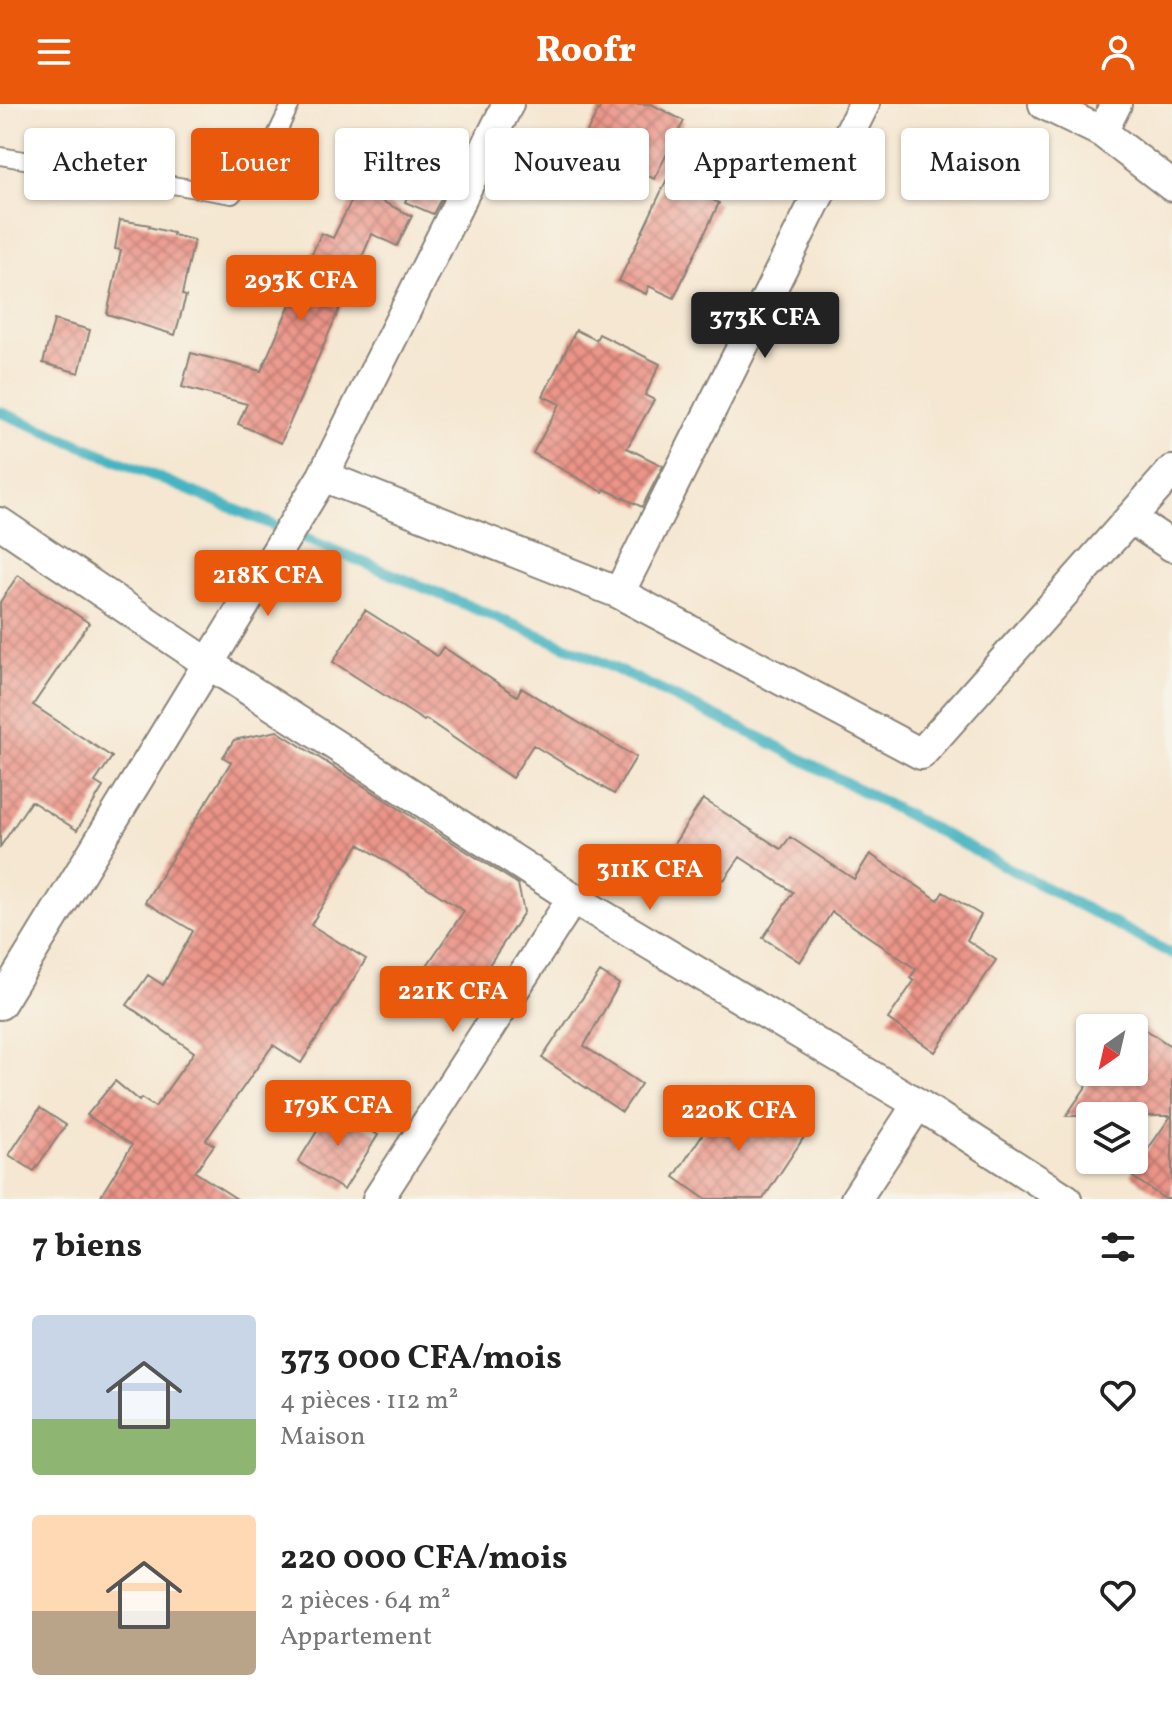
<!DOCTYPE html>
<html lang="fr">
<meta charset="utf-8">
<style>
:root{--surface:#fff;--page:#f6f6f6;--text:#222;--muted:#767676;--accent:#ea580c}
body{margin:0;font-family:Vollkorn,serif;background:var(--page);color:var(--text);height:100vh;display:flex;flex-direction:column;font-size:30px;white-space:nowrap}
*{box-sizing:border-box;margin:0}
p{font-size:26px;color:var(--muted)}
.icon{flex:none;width:44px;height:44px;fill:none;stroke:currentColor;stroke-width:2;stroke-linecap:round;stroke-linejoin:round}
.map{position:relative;height:1095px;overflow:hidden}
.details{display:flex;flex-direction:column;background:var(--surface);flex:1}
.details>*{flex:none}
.top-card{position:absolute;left:24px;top:24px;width:1124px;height:72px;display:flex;gap:16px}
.needle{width:52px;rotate:214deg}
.fabs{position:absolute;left:1076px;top:910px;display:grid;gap:16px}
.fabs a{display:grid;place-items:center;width:72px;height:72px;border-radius:8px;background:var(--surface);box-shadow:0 2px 6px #0004;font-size:40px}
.price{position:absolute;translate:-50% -68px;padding:0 18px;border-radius:8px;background:var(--accent);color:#fff;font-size:26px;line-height:52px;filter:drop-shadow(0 2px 4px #0008)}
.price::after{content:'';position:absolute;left:50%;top:48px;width:24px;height:18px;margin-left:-12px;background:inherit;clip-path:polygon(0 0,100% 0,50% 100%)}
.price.on{background:#222;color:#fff}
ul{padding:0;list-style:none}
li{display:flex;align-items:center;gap:24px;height:200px;padding:0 32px}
li span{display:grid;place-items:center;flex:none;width:224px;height:160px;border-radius:8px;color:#555}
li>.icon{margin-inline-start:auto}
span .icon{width:96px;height:96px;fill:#fffc;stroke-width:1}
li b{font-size:34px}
h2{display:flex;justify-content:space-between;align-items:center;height:96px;padding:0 32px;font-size:34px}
.tag{padding:0 28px;border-radius:8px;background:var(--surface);box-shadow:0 2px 6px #0004;font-size:28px;line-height:72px}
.tag.on{background:var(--accent);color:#fff}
header{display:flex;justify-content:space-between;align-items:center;height:104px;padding:0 32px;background:var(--accent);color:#fff;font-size:36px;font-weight:800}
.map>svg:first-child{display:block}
</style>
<header><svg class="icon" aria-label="menu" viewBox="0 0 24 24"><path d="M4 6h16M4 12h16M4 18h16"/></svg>Roofr<svg class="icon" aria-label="person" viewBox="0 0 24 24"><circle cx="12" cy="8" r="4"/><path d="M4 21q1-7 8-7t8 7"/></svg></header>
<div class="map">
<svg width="1172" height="1095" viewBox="0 0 1172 1095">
<defs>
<pattern id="building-cross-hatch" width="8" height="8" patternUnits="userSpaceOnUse" patternTransform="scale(2)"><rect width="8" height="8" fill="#eb9488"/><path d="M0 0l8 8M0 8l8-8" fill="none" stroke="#be786e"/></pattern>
</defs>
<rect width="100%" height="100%" fill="#f7f3e8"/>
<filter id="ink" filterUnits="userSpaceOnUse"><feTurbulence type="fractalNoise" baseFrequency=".0125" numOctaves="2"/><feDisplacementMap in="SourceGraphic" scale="16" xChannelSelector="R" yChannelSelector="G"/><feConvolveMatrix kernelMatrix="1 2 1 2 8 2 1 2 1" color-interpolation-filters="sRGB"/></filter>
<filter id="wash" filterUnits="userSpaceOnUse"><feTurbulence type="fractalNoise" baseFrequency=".006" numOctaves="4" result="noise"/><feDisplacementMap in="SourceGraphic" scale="32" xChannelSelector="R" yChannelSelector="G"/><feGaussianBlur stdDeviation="1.8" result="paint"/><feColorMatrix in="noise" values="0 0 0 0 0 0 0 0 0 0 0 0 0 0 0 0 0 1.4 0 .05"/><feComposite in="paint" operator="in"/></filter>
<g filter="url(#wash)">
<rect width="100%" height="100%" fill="#f5e7d1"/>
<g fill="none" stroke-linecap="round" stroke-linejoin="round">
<path stroke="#46b4c1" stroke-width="11" d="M0,308L582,549L765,636L1172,850"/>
</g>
<g id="blocks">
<path fill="url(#building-cross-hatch)" d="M602,0H651L684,17L654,75L582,37Z
M420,60L452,73L433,110L405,98Z
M667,75L719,99L674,194L649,182L646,190L619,177Z
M357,85L412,112L397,142L372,130L281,339L238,320L247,300L182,283L191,249L261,267L321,129L333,134Z
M120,116L150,121L149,123L173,129V131L194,136L182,191L186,192L175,231L107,210L121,146L115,145Z
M54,216L90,226L79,269L43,259Z
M576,226L596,236L599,230L660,260L645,291L654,296L627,344L663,362L642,403L605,385L603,388L533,349L560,300L543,292Z
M18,471L89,519L33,601L112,653L95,678L103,683L77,726L31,697L0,743V498Z
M365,506L437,552L443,543L517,592L521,584L636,653L614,690L533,641L512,674L426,615L424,617L333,558Z
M277,627L518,780L524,808L458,908L413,882L464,807L359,740L311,821L366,855L301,959L273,941L206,1036L214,1041L195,1068L237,1095H99L132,1041L87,1011L115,977L139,997L141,994L155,1003L194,948L127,901L148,871L163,881L193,827L145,798L231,658L223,653L234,636Z
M703,695L781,745L790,733L854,775L870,750L938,796L943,788L981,811L967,836L996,856L935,948L888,915L914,877L910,874L916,865L832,808L800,858L763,834L793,788L740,753L724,776L672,743Z
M600,868L619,880L584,942L641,980L622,1008L542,954Z
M1131,916L1172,943V1095H1165L1130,1071L1171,1012H1066L1096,968H1134V924H1126Z
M732,986L804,1033L763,1095H705L674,1073Z
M332,1003L378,1031L344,1086L298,1058Z
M40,1004L66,1021L34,1067L9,1051Z"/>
</g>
</g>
<g filter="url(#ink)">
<use href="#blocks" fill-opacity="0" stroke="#888276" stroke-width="2"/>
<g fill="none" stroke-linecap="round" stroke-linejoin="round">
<defs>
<path id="lane" d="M0,52L232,91L266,52L291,0"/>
<path id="street" d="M1044,0L1102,28L1172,82
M1102,28L1116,0
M323,372L619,489L921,650L1172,367
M1130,414L1172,442
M0,419L209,560L573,794L918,1000L1066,1095
M619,489L864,0
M0,900L323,372L508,0
M378,1095L573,794
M856,1095L918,1000"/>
</defs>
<use href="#lane" stroke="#888276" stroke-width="20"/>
<use href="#street" stroke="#888276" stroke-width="34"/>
<use href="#lane" stroke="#fff" stroke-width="16"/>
<use href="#street" stroke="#fff" stroke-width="30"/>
</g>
</g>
</svg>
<div class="fabs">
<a><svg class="needle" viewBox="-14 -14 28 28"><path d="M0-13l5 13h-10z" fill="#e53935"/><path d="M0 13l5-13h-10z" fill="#767676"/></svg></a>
<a><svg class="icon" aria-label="layers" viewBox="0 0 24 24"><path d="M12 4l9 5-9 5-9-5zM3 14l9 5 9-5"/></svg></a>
</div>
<b class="price" style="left:301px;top:219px">293K CFA</b>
<b class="price on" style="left:765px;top:256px">373K CFA</b>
<b class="price" style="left:268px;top:514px">218K CFA</b>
<b class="price" style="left:650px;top:808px">311K CFA</b>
<b class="price" style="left:453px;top:930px">221K CFA</b>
<b class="price" style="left:338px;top:1044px">179K CFA</b>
<b class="price" style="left:739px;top:1049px">220K CFA</b>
<div class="top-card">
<a class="tag">Acheter</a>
<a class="tag on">Louer</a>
<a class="tag">Filtres</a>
<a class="tag">Nouveau</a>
<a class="tag">Appartement</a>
<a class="tag">Maison</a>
</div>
</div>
<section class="details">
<h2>7 biens<svg class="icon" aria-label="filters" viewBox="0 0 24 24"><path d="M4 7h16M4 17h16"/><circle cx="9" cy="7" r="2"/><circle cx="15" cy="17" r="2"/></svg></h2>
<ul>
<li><span style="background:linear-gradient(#c9d6e8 65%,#8fb573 0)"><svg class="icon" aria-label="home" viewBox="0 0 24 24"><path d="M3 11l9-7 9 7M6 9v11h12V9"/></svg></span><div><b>373 000 CFA/mois</b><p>4 pièces · 112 m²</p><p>Maison</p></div><svg class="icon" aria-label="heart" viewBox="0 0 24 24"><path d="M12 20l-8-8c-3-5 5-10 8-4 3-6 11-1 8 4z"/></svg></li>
<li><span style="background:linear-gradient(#ffd9b3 60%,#b9a48a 0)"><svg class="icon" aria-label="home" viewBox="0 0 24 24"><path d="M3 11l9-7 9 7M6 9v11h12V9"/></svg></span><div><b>220 000 CFA/mois</b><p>2 pièces · 64 m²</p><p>Appartement</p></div><svg class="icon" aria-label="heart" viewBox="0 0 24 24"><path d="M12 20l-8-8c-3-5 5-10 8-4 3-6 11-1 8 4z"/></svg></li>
</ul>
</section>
